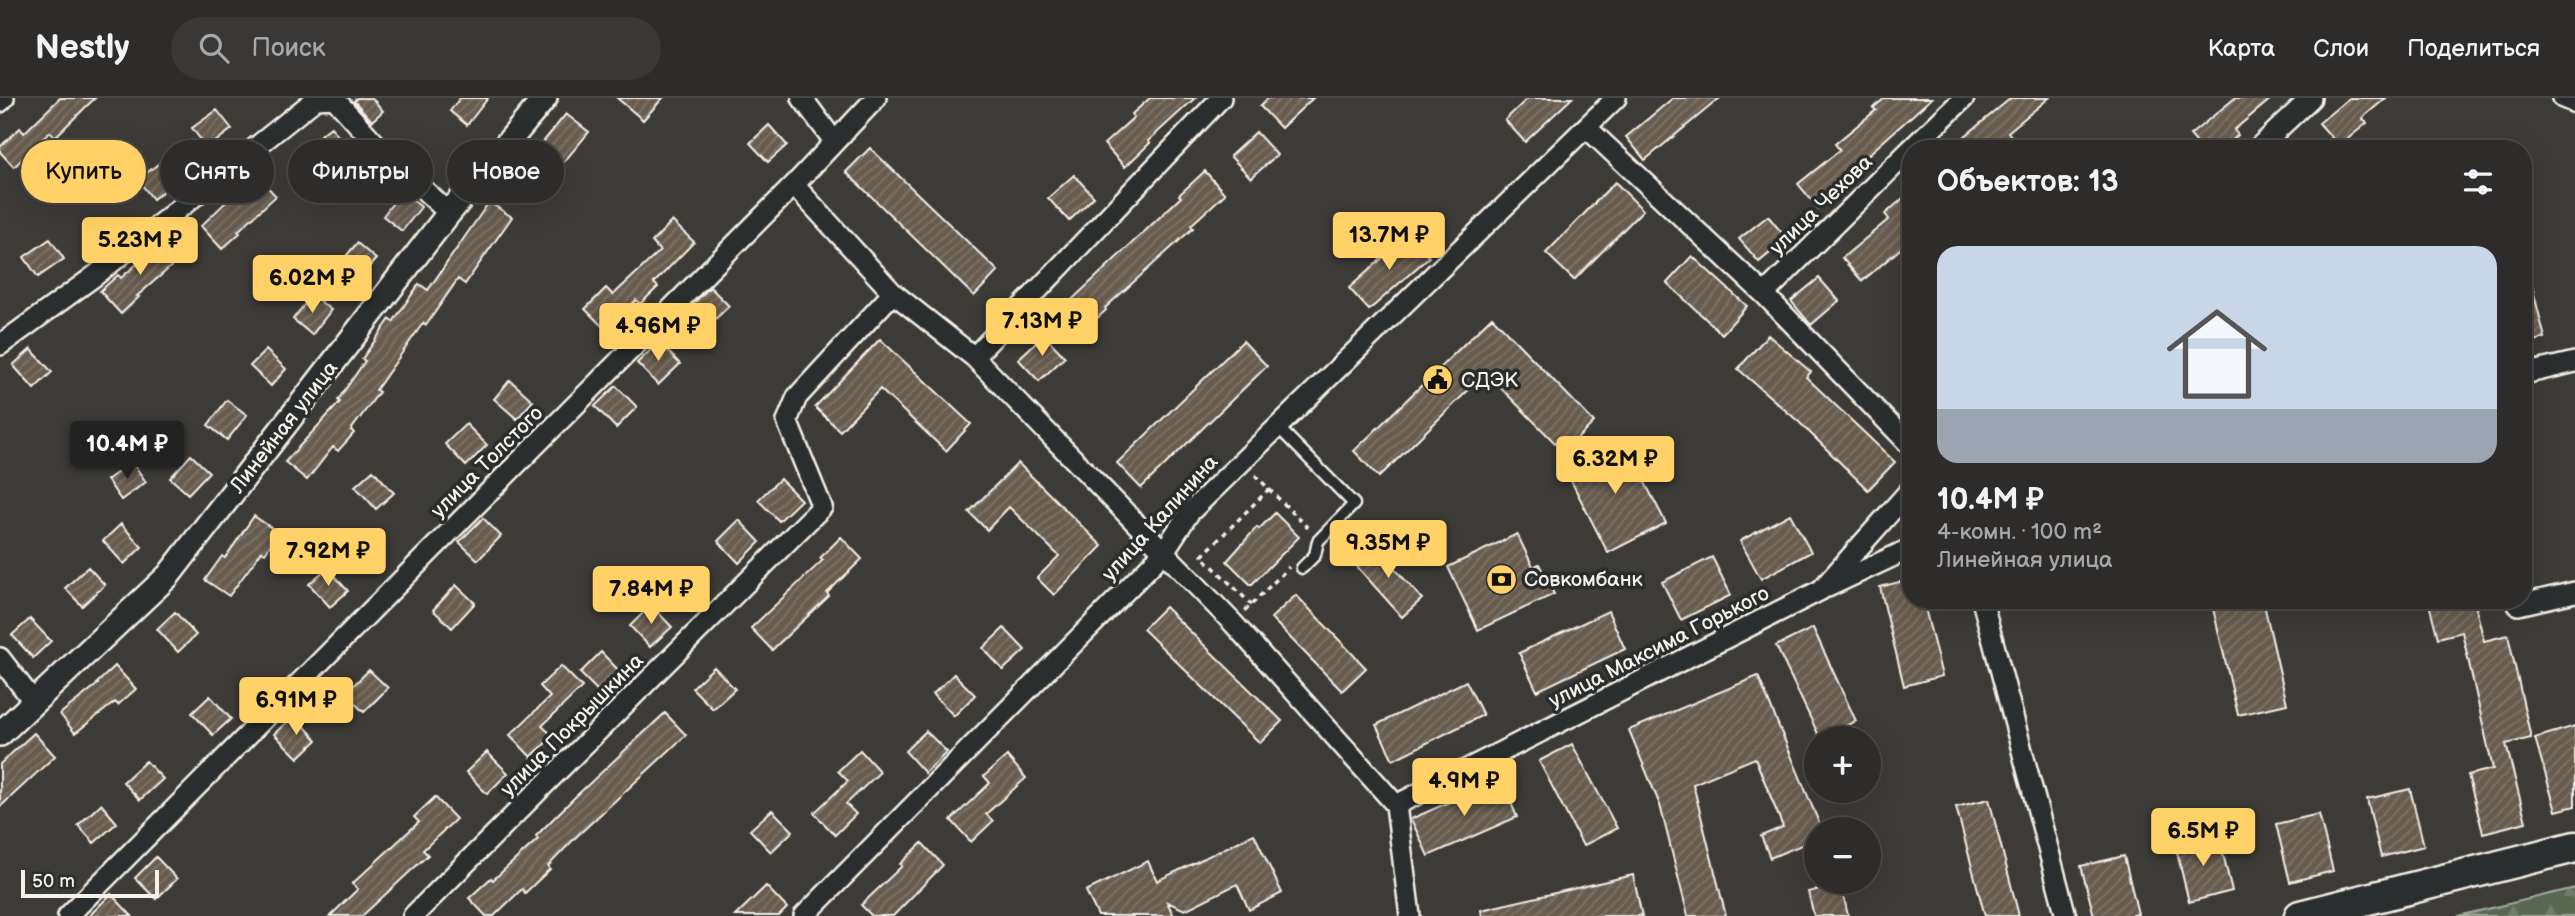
<!DOCTYPE html>
<html lang="ru">
<meta charset="utf-8">
<style>
:root{--surface:#2e2c2a;--page:#3a3836;--text:#f1f3f6;--muted:#a7a7a8;--line:#494847;--accent:#ffd166}
body{margin:0;font-family:"Balsamiq Sans",sans-serif;background:var(--page);color:var(--text);height:100vh;display:flex;flex-direction:column;font-size:26px;white-space:nowrap}
*{box-sizing:border-box;margin:0}
p{font-size:23px;color:var(--muted)}
.icon{flex:none;width:38px;height:38px;fill:none;stroke:currentColor;stroke-width:2;stroke-linecap:round;stroke-linejoin:round}
.map{position:relative;flex:1;overflow:hidden}
.sheet{position:absolute;left:1902px;top:42px;width:630px;height:469px;display:flex;flex-direction:column;background:var(--surface);border-radius:28px;box-shadow:0 7px 28px #0002,0 0 0 2px var(--line)}
.sheet>*{flex:none}
.top-card{position:absolute;left:21px;top:42px;width:665px;height:63px;display:flex;gap:14px}
.fabs{position:absolute;left:1804px;top:628px;display:grid;gap:14px}
.fabs a{display:grid;place-items:center;width:77px;height:77px;border-radius:50%;background:var(--surface);box-shadow:0 7px 28px #0002,0 0 0 2px var(--line);font-size:35px}
.scale{position:absolute;left:21px;bottom:18px;width:138px;box-sizing:border-box;padding-left:7px;border:4px solid #f4f1e8;border-top:0;font-size:19px;line-height:24px;white-space:nowrap;color:#f4f1e8;-webkit-text-stroke:5px #2a2d2e;paint-order:stroke}
.price{position:absolute;translate:-50% -60px;padding:0 16px;border-radius:7px;background:var(--accent);color:#111;font-size:23px;line-height:46px;filter:drop-shadow(0 2px 4px #0008)}
.price::after{content:'';position:absolute;left:50%;top:42px;width:21px;height:16px;margin-left:-10px;background:inherit;clip-path:polygon(0 0,100% 0,50% 100%)}
.price.current{background:#222;color:#fff}
ul{padding:0;list-style:none}
li{display:grid;align-content:center;gap:14px;height:371px;padding:0 35px}
li span{display:grid;place-items:center;height:217px;border-radius:21px;color:#555}
li>.icon{margin-inline-start:auto}
span .icon{width:126px;height:126px;fill:#fffc;stroke-width:1}
li b{font-size:30px}
h2{display:flex;justify-content:space-between;align-items:center;height:84px;padding:0 35px;font-size:30px}
.tag{padding:0 24px;border-radius:32px;background:var(--surface);box-shadow:0 7px 28px #0002,0 0 0 2px var(--line);font-size:24px;line-height:63px}
.tag.current{background:var(--accent);color:#111}
header{display:flex;align-items:center;gap:42px;box-sizing:border-box;height:98px;padding:0 35px;background:var(--surface);border-bottom:2px solid var(--line)}
header strong{font-size:33px}
nav{display:flex;gap:38px;margin-inline-start:auto;font-size:24px}
.search{width:490px;height:63px;background:var(--page);display:flex;align-items:center;gap:18px;box-sizing:border-box;padding:0 24px;border-radius:38px;color:var(--muted);font-size:26px}
.map>svg:first-child{display:block}
</style>
<header>
<strong>Nestly</strong>
<div class="search"><svg class="icon" aria-label="search" viewBox="0 0 24 24"><circle cx="10" cy="10" r="6"/><path d="M15 15l6 6"/></svg>Поиск</div>
<nav><a>Карта</a><a>Слои</a><a>Поделиться</a></nav>
</header>
<div class="map">
<svg width="2575" height="818" viewBox="0 0 2575 818">
<defs>
<pattern id="forest-firs" width="22" height="20" patternUnits="userSpaceOnUse" patternTransform="scale(1.75)"><rect width="22" height="20" fill="#586852"/><path d="M5 1l3.5 6h-7zM16 11l3.5 6h-7z" fill="#717e6b"/></pattern>
<pattern id="building-hatch" width="6" height="6" patternUnits="userSpaceOnUse" patternTransform="scale(1.75)"><rect width="6" height="6" fill="#685c4f"/><path d="M-1 1l2-2M0 6l6-6M5 7l2-2" fill="none" stroke="#7e7468"/></pattern>
</defs>
<rect width="100%" height="100%" fill="#3d3b38"/>
<filter id="ink" filterUnits="userSpaceOnUse"><feTurbulence type="fractalNoise" baseFrequency=".0143" numOctaves="2"/><feDisplacementMap in="SourceGraphic" scale="14" xChannelSelector="R" yChannelSelector="G"/><feConvolveMatrix kernelMatrix="1 2 1 2 8 2 1 2 1" color-interpolation-filters="sRGB"/></filter>
<g filter="url(#ink)">
<path fill="url(#forest-firs)" stroke="#a6ac9d" stroke-width="2" d="M2575,790V818H2458Z"/>
<path fill="url(#building-hatch)" stroke="#f4f1e8" stroke-width="2" d="M60,0H95L55,39L50,34L14,69L0,54V49L20,30L24,35Z
M357,0H372L383,13L372,23L354,3Z
M460,0H488L467,27L450,13Z
M617,0H663L643,22Z
M1150,0H1195L1148,43L1150,45L1125,69L1104,46L1134,19L1132,16Z
M1268,0H1313L1281,30L1260,8Z
M1528,0H1572L1525,44L1505,22Z
M1673,0H1720L1645,62L1626,39Z
M1885,0H1932L1842,80L1846,86L1818,110L1798,86L1840,52L1835,46L1876,12L1873,10Z
M2011,0H2049L2008,34L2012,39L1998,51H1973L1964,39Z
M2235,0H2272L2234,32L2238,37L2222,51H2202L2190,37Z
M2349,0H2386L2362,20L2367,25L2339,48L2319,25Z
M217,12L232,31L207,50L192,30Z
M566,16L589,34L539,94L516,77Z
M769,27L787,47L768,64L750,45Z
M331,29L346,48L322,67L306,48Z
M1256,34L1277,57L1251,80L1230,58Z
M870,50L998,173L974,198L846,74Z
M162,63L178,82L153,101L138,82Z
M1205,73L1225,96L1191,127L1193,130L1105,210L1106,212L1081,235L1060,213L1181,99L1179,97Z
M255,76L276,98L238,133L240,135L222,151L201,128Z
M1074,77L1094,99L1069,123L1048,100Z
M1615,84L1643,112L1574,182L1546,155Z
M402,93L421,109L402,133L383,118Z
M1911,93V142L1862,183L1842,160L1889,121L1885,116Z
M489,104L512,119L465,186L458,181L426,227L423,225L376,292L379,294L351,332L354,335L338,353L333,349L307,382L285,364L340,304L338,302L365,263L362,261L390,221L393,224L419,186L428,192Z
M1768,118L1787,141L1759,164L1739,141Z
M672,123L694,144L654,185L658,189L640,206L636,202L606,232L585,211L606,190L613,197L660,153L652,144Z
M1408,137L1429,159L1369,212L1349,190Z
M50,141L64,161L38,179L24,159Z
M164,142L180,161L137,198L139,199L121,216L100,193L118,177L121,180Z
M357,145L376,161L355,185L337,169Z
M1692,158L1747,208L1722,236L1667,185Z
M2529,176L2545,240L2524,246V177Z
M1819,180L1839,203L1811,227L1791,203Z
M710,189L729,208L707,229L689,210Z
M312,197L331,212L312,237L293,221Z
M1492,219L1594,324L1564,354L1486,275L1379,379L1354,353Z
M1044,237L1065,259L1039,283L1018,261Z
M1768,237L1811,274L1806,279L1895,364L1868,392L1799,324L1738,271Z
M880,241L971,326L946,353L880,291L840,333L815,309Z
M1243,243L1267,268L1141,390L1117,365Z
M659,244L680,266L658,287L637,265Z
M31,251L52,274L34,291L13,267Z
M266,252L286,271L271,288L250,268Z
M510,282L533,303L517,321L494,301Z
M616,288L637,309L616,330L595,308Z
M227,302L247,317L227,342L208,327Z
M466,326L487,347L466,368L445,346Z
M1622,341L1666,425L1608,455L1565,371Z
M191,357L209,374L188,396L170,380Z
M132,364L146,384L121,402L107,382Z
M1018,365L1102,448L1054,497L1037,480L1059,458L1009,409L987,432L969,414Z
M373,372L394,395L376,411L355,388Z
M780,381L801,402L779,423L758,402Z
M1275,415L1299,439L1251,487L1227,463L1257,429L1259,431Z
M1790,416L1811,454L1761,481L1740,443Z
M254,418L279,435L265,455L262,453L229,498L205,482L222,458L225,460Z
M483,420L501,438L478,462L459,444Z
M739,422L760,444L739,465L718,443Z
M121,426L142,449L124,466L103,443Z
M1517,436L1533,469L1539,466L1554,496L1478,532L1448,469Z
M841,439L862,461L827,495L829,498L772,552L751,530L823,462L820,460Z
M1373,446L1422,501L1402,519L1353,464Z
M1712,459L1731,497L1681,522L1662,484Z
M88,469L105,487L82,508L65,490Z
M327,470L348,493L330,509L309,486Z
M1911,481V502H1923L1942,578L1904,588L1880,489Z
M456,487L475,505L452,530L433,512Z
M1296,497L1366,570L1342,593L1271,520Z
M2211,502H2263L2287,606L2238,617Z
M2428,502H2474L2484,543L2508,537L2531,640L2506,646L2526,724L2483,735L2468,677L2493,671L2462,534L2438,540Z
M651,507L672,529L650,549L630,528Z
M1165,509L1282,623L1260,645L1143,531Z
M1608,513L1625,551L1537,593L1519,555Z
M175,514L196,537L178,554L157,531Z
M30,521L51,543L33,560L12,537Z
M1004,530L1025,552L1003,572L983,550Z
M1813,530L1856,623L1820,640L1776,548Z
M601,554L622,576L601,596L580,575Z
M115,568L136,591L118,607L115,604L75,635L60,616L98,586L97,585Z
M561,568L582,589L542,628L553,638L531,659L510,637L550,599L540,588Z
M714,569L735,591L713,611L692,590Z
M369,572L388,590L364,614L345,596Z
M954,576L975,597L954,618L933,596Z
M1758,578L1822,732H1816V741L1770,760L1761,738L1783,729L1755,660L1693,686L1726,818H1688L1660,707L1629,632Z
M1466,583L1483,617L1393,662L1376,627Z
M210,598L231,621L213,637L192,615Z
M665,615L686,637L577,738L548,768L550,771L525,795L522,791L494,818H486L469,800L491,780L493,782L538,741L536,738L574,700Z
M294,617L317,642L298,660L274,636Z
M2575,628V708L2556,713L2535,640Z
M926,633L947,654L925,675L905,653Z
M34,635L55,658L0,709V666Z
M1572,646L1617,730L1583,748L1539,663Z
M860,652L880,674L846,706L856,716L835,737L814,715L848,683L838,673Z
M487,654L508,675L487,696L466,674Z
M1007,658L1026,680L986,716L993,723L971,744L951,722L990,685L984,678Z
M146,663L163,681L140,702L123,684Z
M1501,681L1517,719L1428,758L1411,721Z
M2410,691L2424,748L2381,759L2367,701Z
M435,699L456,721L423,752L428,757L362,818H330L358,791L352,786L419,724L414,719Z
M1989,701L2019,818H1985L1956,709Z
M101,706L117,725L94,745L78,727Z
M772,712L793,733L771,754L750,732Z
M2319,716L2333,773L2290,784L2276,726Z
M2218,735L2232,793L2189,804L2175,746Z
M1254,736L1282,795L1249,812L1237,786L1185,812L1167,804L1174,818H1098L1086,793L1148,763L1157,783Z
M922,745L943,767L893,818H872L861,807L902,768L900,766Z
M2124,758L2138,816L2129,818H2094L2081,768Z
M156,759L177,781L156,801L135,780Z
M1633,777L1642,818H1482L1481,812Z
M1841,786L1848,818H1814L1808,794Z
M766,788L787,810L779,818H735Z
M111,796L132,818H89Z"/>
<g fill="none" stroke-linecap="round" stroke-linejoin="round">
<defs>
<path id="service" d="M1278,329L1354,406L1318,443L1315,457L1302,470"/>
<path id="minor" d="M802,0L834,43
M2563,0L2575,5
M0,4L4,0
M1586,29L1764,196L1911,348
M1911,51L1964,0
M2257,51L2311,0
M794,87L893,195L974,259L1233,525L1396,707L1410,818
M1764,196L1911,51
M0,247L96,177L316,1L334,0L383,54L449,115
M974,259L1221,0
M2524,276L2575,264
M1828,489L1911,450
M1982,502L2066,818
M2518,507L2575,494
M0,560L34,604
M1396,707L1821,492L1911,391
M68,818L794,87L876,0
M413,818L822,409L787,323L797,299L893,195
M804,818L1163,455L1189,415L1616,0"/>
<path id="tertiary" d="M0,636L168,478L449,115L545,0"/>
<path id="primary" d="M2300,818L2575,749"/>
</defs>
<use href="#service" stroke="#f4f1e8" stroke-width="15"/>
<use href="#minor" stroke="#f4f1e8" stroke-width="24"/>
<use href="#tertiary" stroke="#f4f1e8" stroke-width="28"/>
<use href="#primary" stroke="#f4f1e8" stroke-width="35"/>
<path stroke="#f4f1e8" stroke-width="3.5" stroke-dasharray="5 5" stroke-linecap="butt" d="M1255,377L1309,431
M1252,507L1202,458L1269,391
M1245,513L1289,469"/>
<use href="#service" stroke="#2a2d2e" stroke-width="10"/>
<use href="#minor" stroke="#2a2d2e" stroke-width="19"/>
<use href="#tertiary" stroke="#2a2d2e" stroke-width="23"/>
<use href="#primary" stroke="#2a2d2e" stroke-width="30"/>
</g>
</g>
<defs>
<symbol id="civic-disc" viewBox="-11 -11 22 22"><circle r="9.5" fill="#ffd166" stroke="#2a2d2e"/><path d="M-.6-6.5H3V-4.5H.6V-3L4-1V1h2V6H-6V1h2V-1L-.6-3ZM-1.2 2.5V6h2.4V2.5Z" fill="#111"/></symbol>
<symbol id="bank-disc" viewBox="-11 -11 22 22"><circle r="9.5" fill="#ffd166" stroke="#2a2d2e"/><path d="M-6-4H6V4H-6ZM0-2.3a2.3 2.3 0 1 0 0 4.6a2.3 2.3 0 1 0 0-4.6Z" fill="#111"/></symbol>
</defs>
<g fill-rule="evenodd">
<use href="#civic-disc" x="1420" y="264" width="35" height="35"/>
<use href="#bank-disc" x="1484" y="464" width="35" height="35"/>
</g>
<g text-anchor="middle" dominant-baseline="central" stroke-width="7" stroke-linejoin="round" paint-order="stroke">
<g font-size="21" fill="#f4f1e8" stroke="#2a2d2e">
<text transform="translate(1821 107) rotate(-44)">улица Чехова</text>
<text transform="translate(284 329) rotate(-52)">Линейная улица</text>
<text transform="translate(487 364) rotate(-45)">улица Толстого</text>
<text transform="translate(1160 420) rotate(-48)">улица Калинина</text>
<text transform="translate(1659 549) rotate(-27)">улица Максима Горького</text>
<text transform="translate(572 627) rotate(-45)">улица Покрышкина</text>
</g>
<g font-size="21" fill="#f4f1e8" stroke="#2a2d2e" text-anchor="start">
<text x="1461" y="282">СДЭК</text>
<text x="1524" y="481">Совкомбанк</text>
</g>
</g>
</svg>
<div class="fabs">
<a>+</a>
<a>−</a>
</div>
<div class="scale">50 m</div>
<b class="price" style="left:1389px;top:174px">13.7M ₽</b>
<b class="price" style="left:140px;top:179px">5.23M ₽</b>
<b class="price" style="left:312px;top:217px">6.02M ₽</b>
<b class="price" style="left:1042px;top:260px">7.13M ₽</b>
<b class="price" style="left:658px;top:265px">4.96M ₽</b>
<b class="price current" style="left:127px;top:383px">10.4M ₽</b>
<b class="price" style="left:1615px;top:398px">6.32M ₽</b>
<b class="price" style="left:1388px;top:482px">9.35M ₽</b>
<b class="price" style="left:328px;top:490px">7.92M ₽</b>
<b class="price" style="left:651px;top:528px">7.84M ₽</b>
<b class="price" style="left:296px;top:639px">6.91M ₽</b>
<b class="price" style="left:1464px;top:720px">4.9M ₽</b>
<b class="price" style="left:2203px;top:770px">6.5M ₽</b>
<div class="top-card">
<a class="tag current">Купить</a>
<a class="tag">Снять</a>
<a class="tag">Фильтры</a>
<a class="tag">Новое</a>
</div>
<section class="sheet">
<h2>Объектов: 13<svg class="icon" aria-label="filters" viewBox="0 0 24 24"><path d="M4 7h16M4 17h16"/><circle cx="9" cy="7" r="2"/><circle cx="15" cy="17" r="2"/></svg></h2>
<ul>
<li><span style="background:linear-gradient(#c9d6e8 75%,#9aa5b1 0)"><svg class="icon" aria-label="home" viewBox="0 0 24 24"><path d="M3 11l9-7 9 7M6 9v11h12V9"/></svg></span><div><b>10.4M ₽</b><p>4-комн. · 100 m²</p><p>Линейная улица</p></div></li>
</ul>
</section>
</div>
